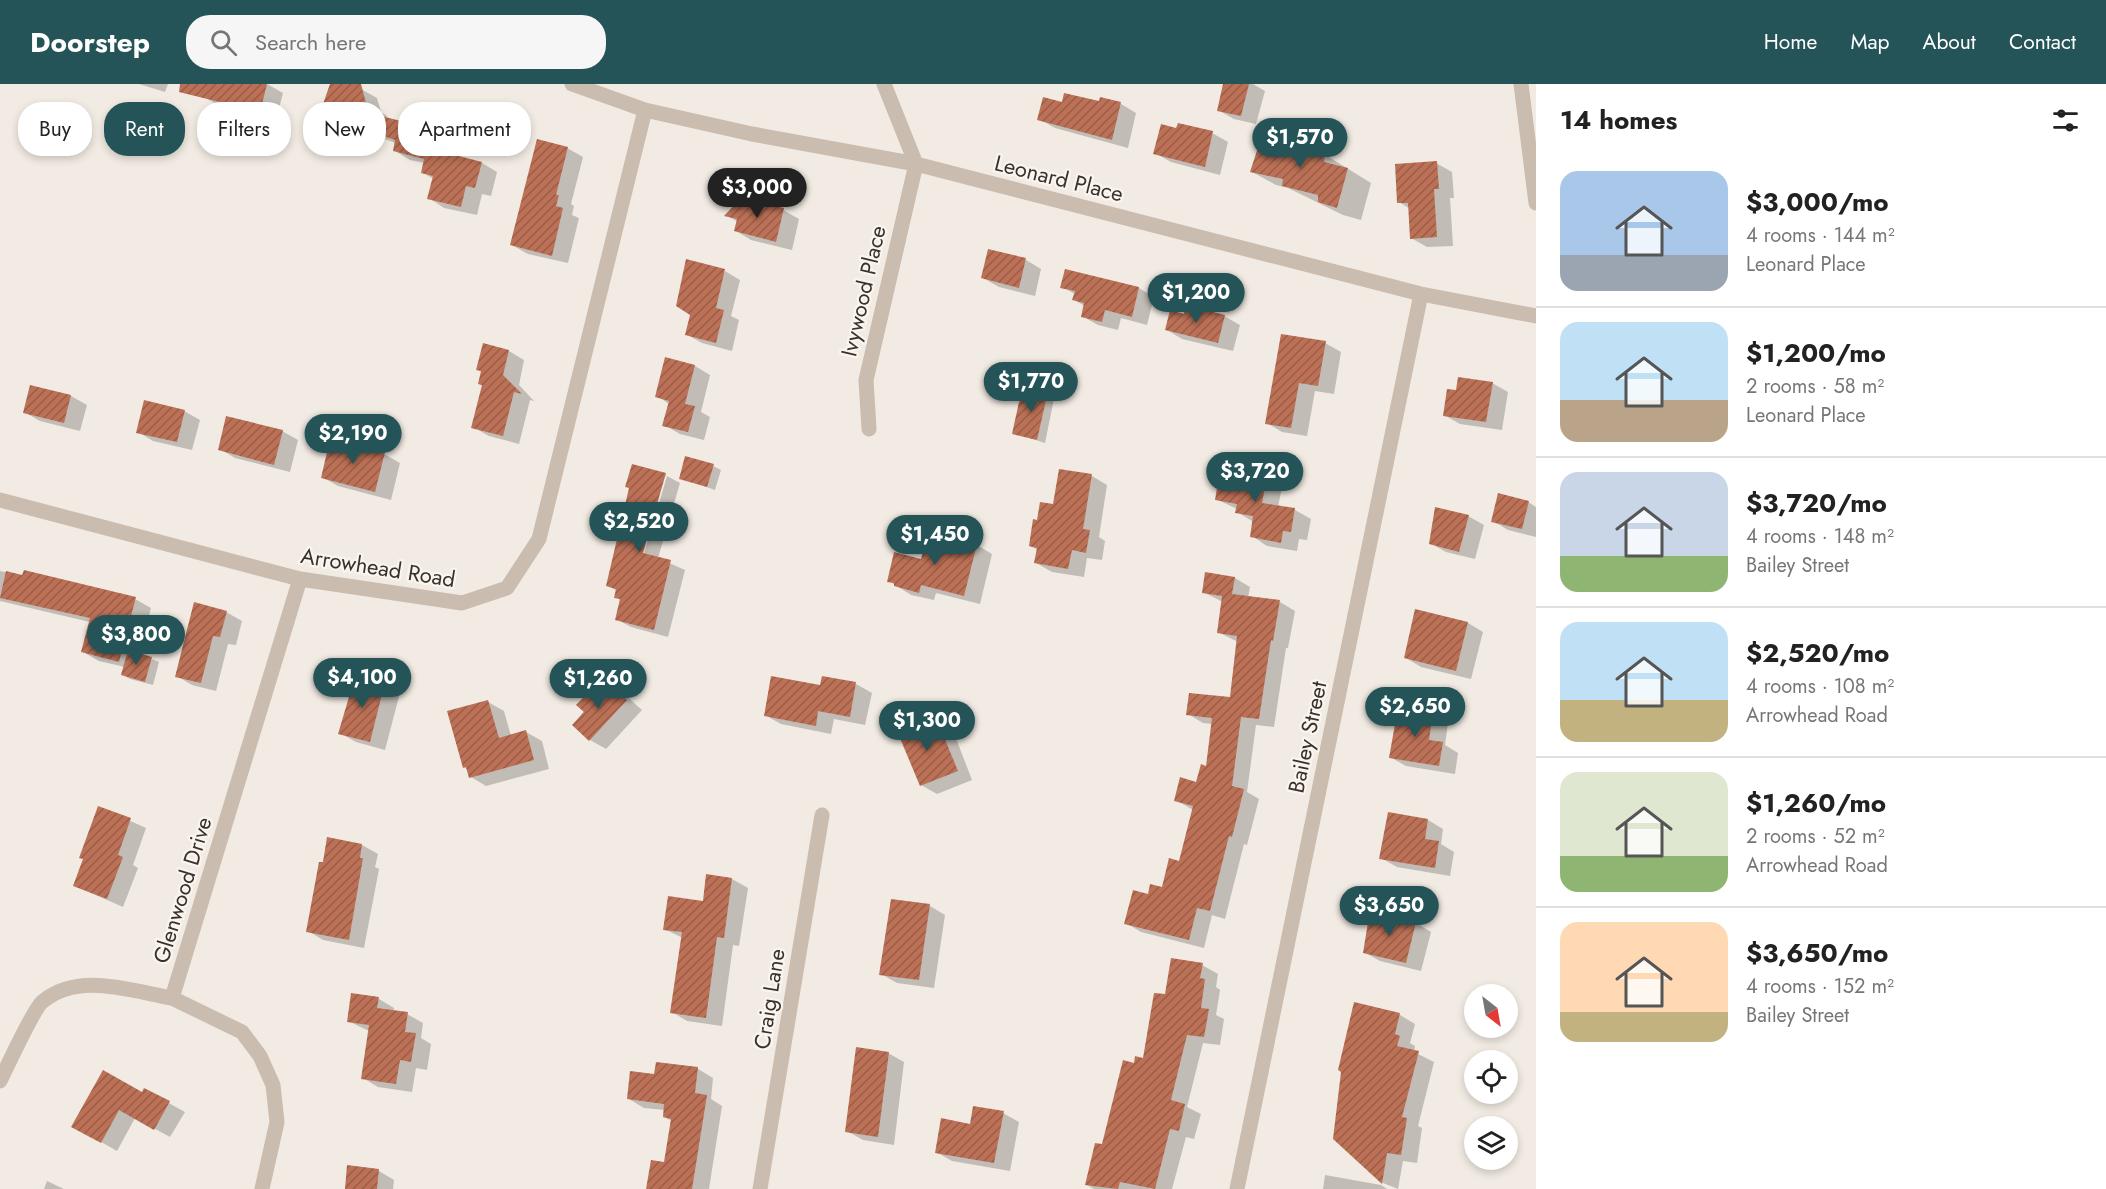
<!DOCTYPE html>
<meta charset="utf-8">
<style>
:root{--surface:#fff;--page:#f6f6f6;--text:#222;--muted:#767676;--line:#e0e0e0;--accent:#255458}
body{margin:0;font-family:Jost,sans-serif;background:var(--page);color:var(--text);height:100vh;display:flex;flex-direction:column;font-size:22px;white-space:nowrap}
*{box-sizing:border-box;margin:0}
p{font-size:20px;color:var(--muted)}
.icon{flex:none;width:33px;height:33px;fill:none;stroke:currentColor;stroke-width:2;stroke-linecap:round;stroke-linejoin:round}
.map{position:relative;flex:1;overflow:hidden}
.drawer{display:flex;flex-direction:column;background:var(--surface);width:570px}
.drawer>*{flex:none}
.guide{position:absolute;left:18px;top:18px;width:570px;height:54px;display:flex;gap:12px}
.needle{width:39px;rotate:149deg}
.tools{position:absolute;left:1464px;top:900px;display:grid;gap:12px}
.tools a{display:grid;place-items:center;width:54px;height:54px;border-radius:50%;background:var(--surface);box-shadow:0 3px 9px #0003;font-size:30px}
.price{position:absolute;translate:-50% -51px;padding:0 14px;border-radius:21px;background:var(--accent);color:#fff;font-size:20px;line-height:39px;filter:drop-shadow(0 2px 3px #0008)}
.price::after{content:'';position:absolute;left:50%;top:36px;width:18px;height:14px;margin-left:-9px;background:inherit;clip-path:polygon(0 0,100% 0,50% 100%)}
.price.active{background:#222;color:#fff}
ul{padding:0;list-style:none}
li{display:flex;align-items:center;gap:18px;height:150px;padding:0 24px}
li+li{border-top:2px solid var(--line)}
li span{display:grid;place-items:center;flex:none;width:168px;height:120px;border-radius:18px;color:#555}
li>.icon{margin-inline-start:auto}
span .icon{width:72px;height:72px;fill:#fffc;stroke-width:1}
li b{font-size:26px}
h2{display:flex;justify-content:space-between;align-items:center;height:72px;padding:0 24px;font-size:26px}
.tag{padding:0 21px;border-radius:24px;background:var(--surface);box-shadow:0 3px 9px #0003;font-size:21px;line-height:54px}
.tag.active{background:var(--accent);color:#fff}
header{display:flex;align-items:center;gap:36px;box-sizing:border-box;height:84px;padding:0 30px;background:var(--accent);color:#fff}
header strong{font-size:28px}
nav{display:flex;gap:33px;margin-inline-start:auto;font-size:21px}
.search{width:420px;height:54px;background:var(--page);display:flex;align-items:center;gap:15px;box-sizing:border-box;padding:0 21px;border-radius:24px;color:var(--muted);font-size:22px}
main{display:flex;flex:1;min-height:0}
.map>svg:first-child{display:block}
</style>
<header>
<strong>Doorstep</strong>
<div class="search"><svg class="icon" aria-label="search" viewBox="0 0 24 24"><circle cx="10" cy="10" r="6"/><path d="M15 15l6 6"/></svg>Search here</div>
<nav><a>Home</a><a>Map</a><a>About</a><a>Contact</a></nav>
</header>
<main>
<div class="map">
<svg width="1536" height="1105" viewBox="0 0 1536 1105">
<defs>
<pattern id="building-hatch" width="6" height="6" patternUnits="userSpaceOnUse" patternTransform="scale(1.5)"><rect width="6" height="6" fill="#bc7157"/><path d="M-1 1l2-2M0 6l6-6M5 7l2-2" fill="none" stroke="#9a5d48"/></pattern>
</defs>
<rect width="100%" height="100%" fill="#f2ebe3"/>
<path fill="#0003" fill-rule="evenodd" d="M139,0H168L165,8Z
M191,0H267L283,9L276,36L218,21L202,12Z
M332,0H346L361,5L377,14L381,28L387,32L386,35L433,47L449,56L445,70L482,79L497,88L491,112L482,110L477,131L444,124L429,114L434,95L423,89L425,79L410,76L394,66L396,59L357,46L342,37L343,33L324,23Z
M1225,0H1253L1265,7L1256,40L1234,35L1218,26Z
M1101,15L1121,20L1136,29L1128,64L1055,44L1039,35L1063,20L1100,19Z
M1178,46L1212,49L1228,58L1220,91L1171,78L1155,69Z
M1285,55L1303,66L1324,70L1371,99L1361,136L1343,131L1288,104L1276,101L1252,88Z
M567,64L583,73L571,120L574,122L572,131L579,134L568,179L528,170L512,161Z
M1436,79L1452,88L1454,114H1450L1453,162L1427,163L1411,154L1410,125L1399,118Z
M783,126L799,135L792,166L751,156L736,147L738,138L726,131Z
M1026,176L1041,185L1035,212L999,203L983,194Z
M1066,186L1139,204L1154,213L1147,241L1121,234L1118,246L1098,241L1082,232L1085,222L1074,216L1075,210L1062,203Z
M725,187L740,196L731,232L739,236L732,267L702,259L686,250Z
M1224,232L1240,241L1233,267L1182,255L1167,246Z
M1325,259L1341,268L1334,310L1315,307L1307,352L1282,348L1267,339Z
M509,267L524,276L519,301L534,317L530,316L519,360L489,352L473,343L483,302L479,300L482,288L478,286Z
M666,275L695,282L710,291L701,328L710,333L704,356L680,350L664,341L669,320L657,312Z
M1051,296L1057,300L1045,359L1014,349L1020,319Z
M1492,299L1508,308L1502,346L1460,340L1444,331L1457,308Z
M31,302L71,312L87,321L80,347L40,337L24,328Z
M184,327L200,336L192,366L153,357L138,348Z
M282,347L298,356L290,388L235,374L220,365Z
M384,370L400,379L391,416L338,402L322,393Z
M633,382L665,391L680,399L658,474L685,486L668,553L631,543L616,535L621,516L615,513L617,507L608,502L631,404L627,402ZM663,392H667L642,477L639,476Z
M713,382L721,386L715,406L681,394Z
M1267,389L1283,398L1278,423L1295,426L1311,435L1307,456L1299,455L1297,467L1267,462L1252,452V437L1237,428V425L1216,415L1239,391Z
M1092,392L1107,401L1099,453L1105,457L1102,476L1087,474L1084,493L1052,488L1036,479L1038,466L1030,462L1039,437Z
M1528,418L1536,423V453L1508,446L1493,437Z
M1436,424L1468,432L1484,441L1475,475L1446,468L1430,459Z
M977,461L992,470L980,520L936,509L934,516L911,511L889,497L922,477Z
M0,487L135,515L151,524L139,570L159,578L153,601L130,595L123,591L125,583L99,577L83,568L90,538L0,517Z
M1235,494L1250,503L1248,514L1280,518L1295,527L1288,564H1286L1274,643L1256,641L1247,708L1259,715L1247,761L1244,760L1225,835L1212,831L1204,864L1141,848L1126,839L1149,811L1163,805L1180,778L1193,726L1176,716L1197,699L1207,684L1212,640L1203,639L1188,630L1231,615L1238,558L1218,548L1223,518L1203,508Z
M1416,527L1468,539L1483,548L1471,595L1421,583L1406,574Z
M226,528L242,537L236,561L228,560L216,607L192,601L177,592Z
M387,592L402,601L385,666L356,658L340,649L367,601Z
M823,594L856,600L872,609L865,641L834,635L831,650L781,640L765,631L822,603Z
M606,599L622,608L642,626L606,665L590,656L574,640Z
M488,618L504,627L511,652L526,648L542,657L549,685L486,702L471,693L468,686L464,683Z
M1433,630L1448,639L1445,661L1458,669L1455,690L1406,682L1390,673Z
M928,636L944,645L947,652L957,657L972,696L937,710L921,701Z
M99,723L146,744L133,781L138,784L123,823L75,802Z
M1428,736L1443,745L1441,760L1454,768L1450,792L1397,783L1381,774Z
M328,755L362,761L378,770L375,783L379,785L364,864L323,856L308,847Z
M708,792L732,795L748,804L739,862L733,861L722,942L687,937L672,928L683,854L664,845L704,818Z
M892,816L930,822L945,831L934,904L897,899L881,890Z
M1416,839L1431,848L1421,887L1380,877L1364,868Z
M1202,881L1218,890L1216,903L1220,906L1216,931L1224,935L1220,961L1203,959L1187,1023L1201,1030L1194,1055L1186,1053L1172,1105H1094L1087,1101L1135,981L1145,976L1167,912Z
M379,915L394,924V928L407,930L423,939L421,954L431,960L427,986L416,984L412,1008L378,1003L363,994L369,947L348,937Z
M1355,920L1400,931L1415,940L1410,959L1415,962L1414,968L1434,978L1418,1042L1422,1044L1417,1079L1403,1077L1398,1105L1383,1099L1334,1055Z
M888,969L904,978L894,1061L863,1056L847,1047Z
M698,985L713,994L711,1015L722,1022L709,1105H648L665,1080L672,1037L664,1033L665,1026L644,1024L629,1015L656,992Z
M145,1006L185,1028L170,1053L135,1034L117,1067L73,1042L142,1010Z
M1003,1029L1019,1038L1010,1087L952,1077L936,1068L972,1041Z
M379,1087L394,1096L393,1105H346Z
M1325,1091L1381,1101L1387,1105H1323Z
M47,1097L64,1105H44Z"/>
<path fill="url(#building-hatch)" d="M180,0H267L260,28L179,8Z
M330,0H361L366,19L372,21L369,29L433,45L428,64L482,78L475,104L466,102L461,123L427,115L433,92L421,89L424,75L393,67L395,56L340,37L342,30L322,23Z
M1223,0H1249L1241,32L1217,27Z
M1064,9L1099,17L1100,13L1121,18L1112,56L1037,36L1043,13L1062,18Z
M1178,39L1213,47L1205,83L1153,70L1161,40L1176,44Z
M1263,48L1285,54V61L1325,69L1324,78L1348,84L1337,124L1318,118V111L1282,102L1283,95L1250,88Z
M537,55L568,63L556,111H559L556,122L563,124L552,172L510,161Z
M1437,77L1439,105H1434L1437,153L1410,155L1408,119H1397L1395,80Z
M741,114L784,124L776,158L734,147L737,135L724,132Z
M988,165L1026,174L1019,204L981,194Z
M686,175L725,185L716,224L724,226L716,259L685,251L690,231L676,222Z
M1065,185L1139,203L1132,233L1105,226L1102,238L1081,233L1084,219L1072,216L1075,207L1060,204Z
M1186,221L1225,231L1218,259L1165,246L1170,226L1184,230Z
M1281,250L1326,257L1318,302L1299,299L1291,344L1265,340Z
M483,259L509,266L503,291L522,310L514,308L503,352L471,344L482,301L478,300L481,287L476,286Z
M665,273L695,281L685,320L695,322L688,348L662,342L669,317L655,313Z
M1458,293L1493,298L1486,338L1443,332L1447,305L1456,306Z
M1051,294L1037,356L1012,350L1019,318Z
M30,301L71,311L64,339L23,329Z
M144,316L185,326L177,358L136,349Z
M226,332L283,346L274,381L218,366Z
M330,355L385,368L375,408L321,394Z
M685,372L714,380L707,403L679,395Z
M632,380L666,389L643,469L671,476L654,546L615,536L620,515L614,514L616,505L606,502L629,404L625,403Z
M1239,382L1268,387L1262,419L1295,424L1291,448L1283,447L1281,459L1250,453L1253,432L1235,429L1237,420L1215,416L1220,386L1238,389Z
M1059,385L1092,390L1083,445L1090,446L1086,469L1072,466L1068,485L1034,479L1037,464L1029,462L1033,435L1037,436L1040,418L1053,420Z
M1498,409L1529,417L1522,445L1491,438Z
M1435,423L1469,431L1459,468L1429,460Z
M938,450L977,460L964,512L921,501L919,509L894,502V499L887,498L894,468L921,475L927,453L937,455Z
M24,486L136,513L119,578L81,568L90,534L0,514L6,487L22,491Z
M1205,488L1235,493L1232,510L1280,516L1273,557L1271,556L1259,635L1241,633L1232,702L1244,705L1232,753L1229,752L1210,827L1197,824L1189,856L1124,840L1133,806L1148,810L1150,800L1162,803L1169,774L1179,777L1193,722L1174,717L1180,693L1196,698L1201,680L1206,682L1212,634L1186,631L1189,609L1230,613L1237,552L1217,549L1222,512L1202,509Z
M194,518L227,527L220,553L213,552L201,599L175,593Z
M1415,525L1468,538L1456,587L1404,574Z
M128,566L152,573L145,598L121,591Z
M387,590L370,658L338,650L354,596L367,599Z
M771,592L820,601L822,592L856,598L850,633L818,627L816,642L764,632Z
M606,597L627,616L589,657L572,641L584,628L576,621L593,604L597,607Z
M488,616L499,654L526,646L534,676L469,694L466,683L463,684L447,627Z
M1398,623L1433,628L1429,656L1443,658L1439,682L1389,674Z
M929,634L935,649L941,646L958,687L920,702L897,647Z
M98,722L131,734L118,771L123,773L107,815L73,802L83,775L79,774Z
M1388,728L1428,735L1425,755L1439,757L1435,784L1379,775Z
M327,753L362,760L360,774H363L349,856L306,848L319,778H323Z
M706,790L732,794L724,854L717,853L706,934L670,929L682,848L663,846L668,812L703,817Z
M891,815L930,820L919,896L879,891Z
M1370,826L1416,838L1406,879L1363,869Z
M1171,874L1203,879L1200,894L1205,895L1201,924L1209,925L1204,953L1187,951L1171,1016L1185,1020L1179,1047L1170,1045L1155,1105L1120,1098L1118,1105L1085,1101L1095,1059L1102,1060L1123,976L1134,979L1135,972L1143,974L1154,909L1165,910Z
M351,909L379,913L377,924L408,928L405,948L416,949L411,978L400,976L396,1000L361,995L369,941L347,938Z
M1354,918L1400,929L1395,950L1400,952L1397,962L1419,967L1402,1033L1407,1034L1401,1071L1387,1069L1382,1100L1333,1055L1341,988L1338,986Z
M856,963L889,968L878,1053L845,1048Z
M656,978L698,983L695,1009L707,1011L692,1105H646L651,1076L664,1078L671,1035L663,1033L664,1020L627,1015L630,987L654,990Z
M103,986L142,1008L144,1004L170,1017L154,1046L119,1026L101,1059L71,1043Z
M973,1022L1004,1027L994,1079L935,1069L941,1034L970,1040Z
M347,1081L379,1085L377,1105H345Z"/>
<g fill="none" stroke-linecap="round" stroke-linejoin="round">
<path stroke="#cabcaf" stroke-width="15" d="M572,0L645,26L752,50L916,80L1421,210L1536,232
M1521,0L1536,119
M869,345L866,296L916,80L884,0
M0,416L300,495L462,519L507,504L539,455L645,26
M172,914L242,948L260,972L273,1001L277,1038L262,1105
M0,997C7,983 33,926 42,918C78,887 131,907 172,914L300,495
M760,1105L822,731
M1237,1105L1421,210"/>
</g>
<g text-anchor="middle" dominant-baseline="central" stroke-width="4.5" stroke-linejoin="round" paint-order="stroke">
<g font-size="22" fill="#3a312c" stroke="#faf5ef">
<text transform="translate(1059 94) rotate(14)">Leonard Place</text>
<text transform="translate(863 207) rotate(-77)">Ivywood Place</text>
<text transform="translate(378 483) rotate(9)">Arrowhead Road</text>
<text transform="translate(1307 653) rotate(-78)">Bailey Street</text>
<text transform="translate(182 806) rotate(-73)">Glenwood Drive</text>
<text transform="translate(769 915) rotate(-81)">Craig Lane</text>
</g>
</g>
</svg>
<div class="tools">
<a><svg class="needle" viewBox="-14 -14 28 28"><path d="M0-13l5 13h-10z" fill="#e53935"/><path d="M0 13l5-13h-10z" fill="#767676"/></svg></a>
<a><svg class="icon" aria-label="locate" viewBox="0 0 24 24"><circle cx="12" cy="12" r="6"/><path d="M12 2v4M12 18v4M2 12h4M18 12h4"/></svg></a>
<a><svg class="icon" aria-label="layers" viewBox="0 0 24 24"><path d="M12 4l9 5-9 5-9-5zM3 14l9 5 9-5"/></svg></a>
</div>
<b class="price" style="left:1300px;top:85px">$1,570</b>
<b class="price active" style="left:757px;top:135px">$3,000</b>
<b class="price" style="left:1196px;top:240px">$1,200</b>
<b class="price" style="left:1031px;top:329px">$1,770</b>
<b class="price" style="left:353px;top:381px">$2,190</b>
<b class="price" style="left:1255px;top:419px">$3,720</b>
<b class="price" style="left:639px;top:469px">$2,520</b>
<b class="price" style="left:935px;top:482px">$1,450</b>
<b class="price" style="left:136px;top:582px">$3,800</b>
<b class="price" style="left:362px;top:625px">$4,100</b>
<b class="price" style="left:598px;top:626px">$1,260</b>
<b class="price" style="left:1415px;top:654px">$2,650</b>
<b class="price" style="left:927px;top:668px">$1,300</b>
<b class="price" style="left:1389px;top:853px">$3,650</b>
<div class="guide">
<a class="tag">Buy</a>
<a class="tag active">Rent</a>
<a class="tag">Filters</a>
<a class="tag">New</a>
<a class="tag">Apartment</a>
</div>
</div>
<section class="drawer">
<h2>14 homes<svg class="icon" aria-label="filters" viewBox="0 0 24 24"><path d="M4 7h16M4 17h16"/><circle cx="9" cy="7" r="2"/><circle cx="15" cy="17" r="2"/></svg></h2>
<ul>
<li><span style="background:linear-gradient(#a9c7e8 70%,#9aa5b1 0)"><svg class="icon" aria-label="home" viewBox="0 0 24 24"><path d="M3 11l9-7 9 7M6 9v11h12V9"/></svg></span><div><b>$3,000/mo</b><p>4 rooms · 144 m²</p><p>Leonard Place</p></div></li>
<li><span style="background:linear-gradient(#bfe0f5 65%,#b9a48a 0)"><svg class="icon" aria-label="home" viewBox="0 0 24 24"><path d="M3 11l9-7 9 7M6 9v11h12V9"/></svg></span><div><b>$1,200/mo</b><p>2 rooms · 58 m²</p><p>Leonard Place</p></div></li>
<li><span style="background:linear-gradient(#c9d6e8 70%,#8fb573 0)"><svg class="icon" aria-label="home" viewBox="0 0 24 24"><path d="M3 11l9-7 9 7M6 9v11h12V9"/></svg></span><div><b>$3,720/mo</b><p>4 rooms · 148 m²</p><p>Bailey Street</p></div></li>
<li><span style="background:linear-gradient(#bfe0f5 65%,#c2b280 0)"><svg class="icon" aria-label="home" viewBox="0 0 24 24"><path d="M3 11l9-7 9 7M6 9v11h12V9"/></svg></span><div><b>$2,520/mo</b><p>4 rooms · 108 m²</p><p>Arrowhead Road</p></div></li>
<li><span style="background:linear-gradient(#dfe7d0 70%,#8fb573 0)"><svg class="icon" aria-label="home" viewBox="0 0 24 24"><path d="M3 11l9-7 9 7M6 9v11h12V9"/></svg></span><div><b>$1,260/mo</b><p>2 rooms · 52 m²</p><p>Arrowhead Road</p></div></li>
<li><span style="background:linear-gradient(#ffd9b3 75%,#c2b280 0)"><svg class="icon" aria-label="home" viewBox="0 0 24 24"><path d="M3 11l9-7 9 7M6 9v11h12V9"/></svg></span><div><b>$3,650/mo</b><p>4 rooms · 152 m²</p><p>Bailey Street</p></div></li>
</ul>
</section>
</main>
